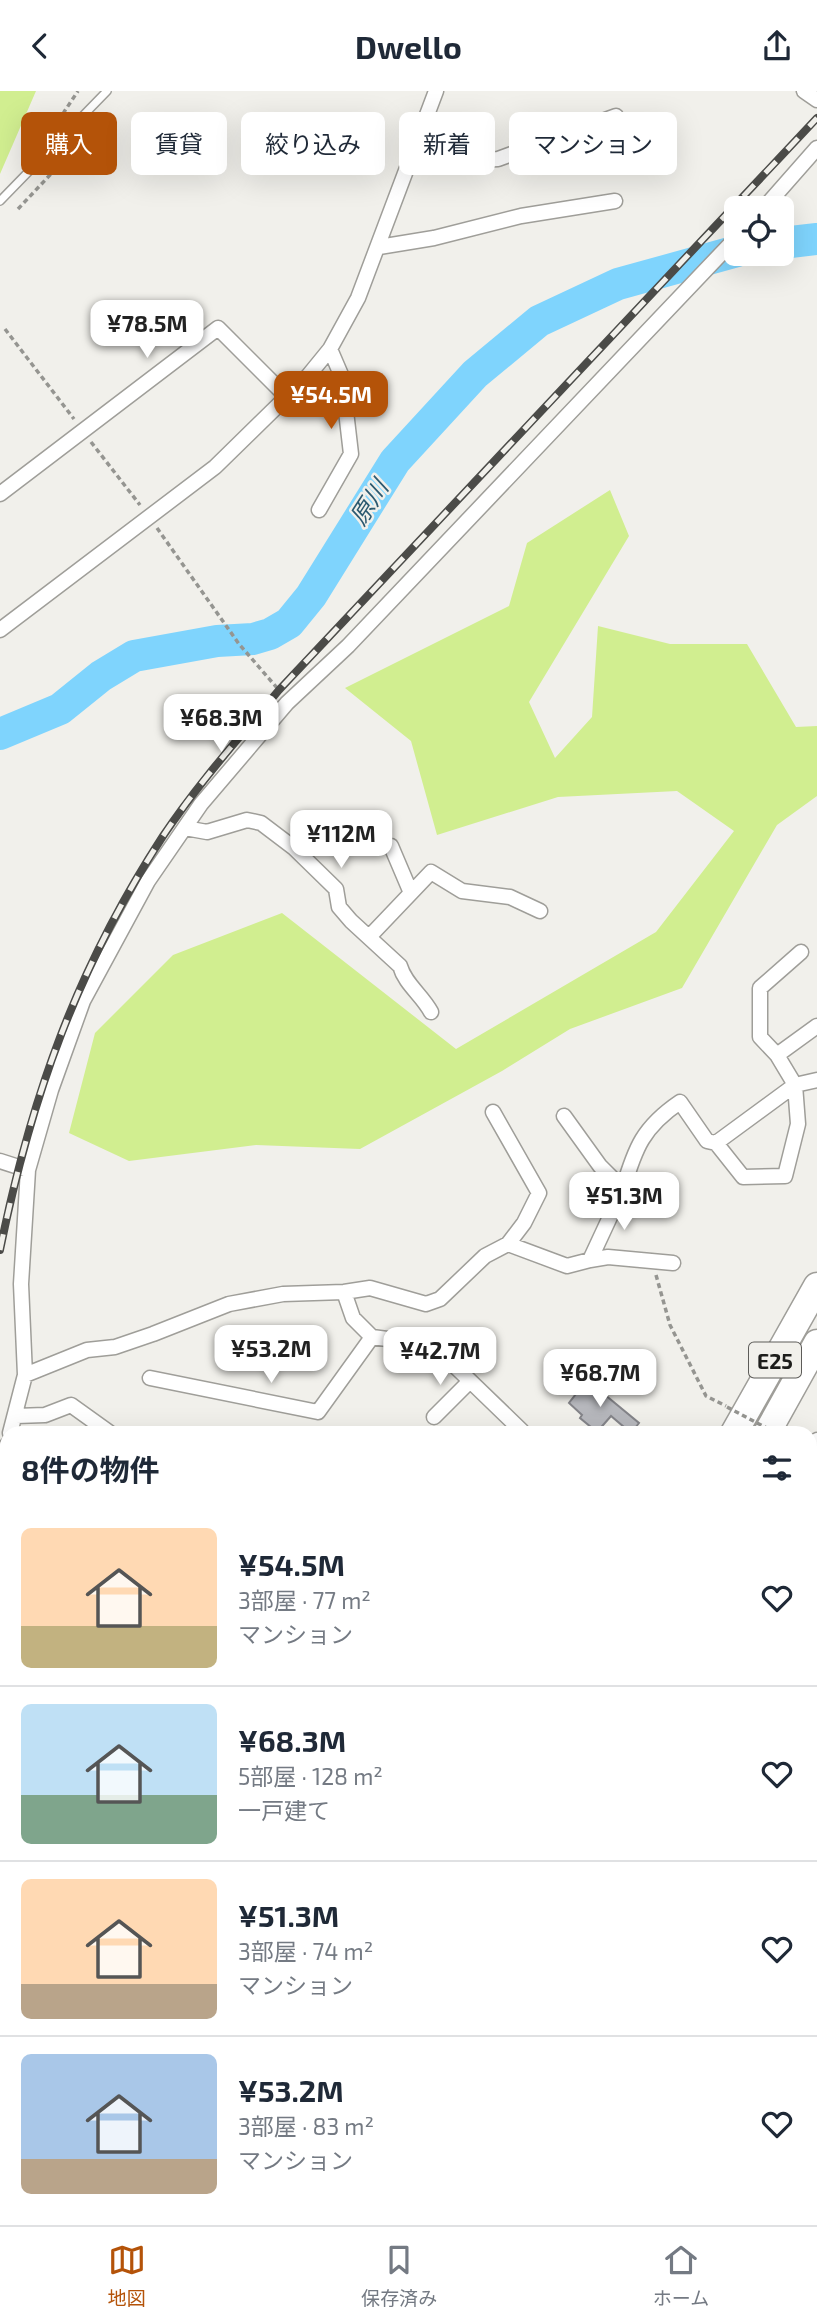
<!DOCTYPE html>
<html lang="ja">
<meta charset="utf-8">
<style>
:root{--surface:#fff;--page:#f2f2f3;--text:#1f2937;--muted:#747a83;--line:#e0e1e3;--accent:#b45309}
body{margin:0;font-family:"Exo 2","Noto Sans JP",sans-serif;background:var(--page);color:var(--text);height:100vh;display:flex;flex-direction:column;font-size:26px;white-space:nowrap}
*{box-sizing:border-box;margin:0}
p{font-size:23px;color:var(--muted)}
.icon{flex:none;width:38px;height:38px;fill:none;stroke:currentColor;stroke-width:2;stroke-linecap:round;stroke-linejoin:round}
.map{position:relative;flex:1;overflow:hidden}
.drawer{position:absolute;left:0px;top:1335px;width:817px;height:800px;display:flex;flex-direction:column;background:var(--surface);border-radius:21px 21px 0 0;box-shadow:0 7px 28px #0002}
.drawer>*{flex:none}
.banner{position:absolute;left:21px;top:21px;width:775px;height:63px;display:flex;gap:14px}
.buttons{position:absolute;left:724px;top:105px;display:grid;gap:14px}
.buttons a{display:grid;place-items:center;width:70px;height:70px;border-radius:10px;background:var(--surface);box-shadow:0 7px 28px #0002;font-size:35px}
.price{position:absolute;translate:-50% -60px;padding:0 16px;border-radius:14px;background:#fff;color:#222;font-size:23px;line-height:46px;filter:drop-shadow(0 2px 4px #0008)}
.price::after{content:'';position:absolute;left:50%;top:42px;width:21px;height:16px;margin-left:-10px;background:inherit;clip-path:polygon(0 0,100% 0,50% 100%)}
.price.selected{background:var(--accent);color:#fff}
ul{padding:0;list-style:none}
li{display:flex;align-items:center;gap:21px;height:175px;padding:0 21px}
li+li{border-top:2px solid var(--line)}
li span{display:grid;place-items:center;flex:none;width:196px;height:140px;border-radius:10px;color:#555}
li>.icon{margin-inline-start:auto}
span .icon{width:84px;height:84px;fill:#fffc;stroke-width:1}
li b{font-size:30px}
h2{display:flex;justify-content:space-between;align-items:center;height:84px;padding:0 21px;font-size:30px}
.chip{padding:0 24px;border-radius:10px;background:var(--surface);box-shadow:0 7px 28px #0002;font-size:24px;line-height:63px}
.chip.selected{background:var(--accent);color:#fff}
header{display:flex;justify-content:space-between;align-items:center;height:91px;padding:0 21px;background:var(--surface);font-size:32px;font-weight:700}
.menu{display:flex;justify-content:space-around;align-items:center;height:98px;border-top:2px solid var(--line);background:var(--surface);font-size:19px;color:var(--muted)}
.menu a{display:grid;justify-items:center;gap:4px}
.menu .selected{color:var(--accent)}
.map>svg:first-child{display:block}
</style>
<header><svg class="icon" aria-label="back" viewBox="0 0 24 24"><path d="M15 5l-7 7 7 7"/></svg>Dwello<svg class="icon" aria-label="share" viewBox="0 0 24 24"><path d="M12 15V3M7 8l5-5 5 5M5 13v7h14v-7"/></svg></header>
<div class="map">
<svg width="817" height="2134" viewBox="0 0 817 2134">
<rect width="100%" height="100%" fill="#f1f0eb"/>
<path fill="#d1ee90" d="M0,0H36L0,83Z
M610,399L629,445L529,611L555,667L592,626L598,535L670,553H747L796,636L817,635V705L777,734L682,897L570,938L502,980L360,1058L256,1054L129,1070L69,1042L95,942L173,864L282,822L456,958L656,841L734,740L677,700L558,706L437,744L411,650L345,597L509,515L527,452Z
M7,2095V2128H203L204,2134H0V2096Z"/>
<g fill="none" stroke-linecap="round" stroke-linejoin="round">
<path stroke="#7fd4fd" stroke-width="5" d="M810,2022L817,2023"/>
<path stroke="#7fd4fd" stroke-width="32" d="M782,152L817,148
M0,643L60,618L101,585L134,565L217,550L253,548L270,543L289,532L311,505L395,370L475,283L539,230L618,193L737,160
M0,2060L7,2062"/>
</g>
<path fill="#b7b8bd" stroke="#848489" stroke-width="2" d="M587,1289L639,1332L631,1342L611,1325L597,1341L580,1327L582,1324L569,1312Z"/>
<g fill="none" stroke-linecap="round" stroke-linejoin="round">
<defs>
<path id="lane" d="M0,110L107,0"/>
<path id="street" d="M804,0L817,9
M411,73L498,68L616,25
M764,117L817,57
M379,156L434,147L521,125L615,110
M0,403L218,237L287,306
M319,419L351,363L342,286L330,258
M0,539L215,376L308,285L330,258L358,207L436,0
M185,737L207,741L247,729L261,732L294,757L336,798L339,816L351,830L400,875C405,893 422,904 431,921
M411,802L431,781L462,800L510,806L540,820
M370,845L411,802L391,755
M777,964L760,946V897L801,861
M716,1052L743,1086L785,1085L798,1033L795,994L817,989
M0,1070L28,1079
M623,1098C635,1057 643,1036 680,1011L707,1050L716,1052L795,994L777,964L817,935
M508,1153L567,1175L590,1169L623,1098L600,1075L564,1025
M590,1169L608,1166L673,1172
M344,1201L353,1227L372,1246L433,1254L522,1340L519,1342
M25,1284L87,1259L115,1256L153,1243L229,1213L283,1203L344,1201L370,1197L426,1213L440,1208L485,1165L508,1153L524,1132L539,1102L493,1021
M150,1287L318,1321L372,1246
M16,1325L45,1324L71,1314L110,1342
M434,1326L470,1290
M10,1342L25,1284L21,1193L28,1079L51,999L83,910L148,790L201,713L287,612L348,555L737,146
M810,1361L817,1349
M0,1385L7,1354
M810,1481L817,1486
M810,1630L817,1622
M0,1726H1
M810,1756L817,1748
M810,1869L817,1865
M810,1881L817,1885
M0,2098L7,2099
M116,2128L130,2132L156,2128
M303,2134L305,2128"/>
<path id="secondary" d="M0,1945L7,1948
M477,2128L490,2134"/>
<path id="highway" d="M734,1342L817,1195
M767,1342L817,1252
M377,2134L380,2128
M410,2134L413,2128"/>
</defs>
<use href="#lane" stroke="#9f9e99" stroke-width="10"/>
<use href="#street" stroke="#9f9e99" stroke-width="17"/>
<use href="#secondary" stroke="#9f9e99" stroke-width="24"/>
<use href="#highway" stroke="#9f9e99" stroke-width="29"/>
<path stroke="#959591" stroke-width="3.5" stroke-dasharray="5 3.5" stroke-linecap="butt" d="M5,238L74,328
M91,351L140,414
M157,437L239,553L278,598
M656,1184L670,1234L706,1305L726,1315"/>
<use href="#lane" stroke="#fff" stroke-width="7"/>
<use href="#street" stroke="#fff" stroke-width="14"/>
<use href="#secondary" stroke="#fff" stroke-width="21"/>
<use href="#highway" stroke="#fff" stroke-width="26"/>
<defs>
<path id="rail" d="M0,1159C31,1006 77,877 163,745C197,694 239,647 279,599L817,27"/>
</defs>
<use href="#rail" stroke="#4b4b48" stroke-width="8"/>
<use href="#rail" stroke="#f1f0eb" stroke-width="5" stroke-dasharray="16" stroke-linecap="butt"/>
<path stroke="#959591" stroke-width="3.5" stroke-dasharray="5 3.5" stroke-linecap="butt" d="M18,118L81,51L83,42L64,21L78,0
M727,1316L776,1342"/>
</g>
<g text-anchor="middle" dominant-baseline="central" stroke-width="5" stroke-linejoin="round" paint-order="stroke">
<rect fill="#f1f0eb" stroke="#5d5c59" stroke-width="2" x="749" y="1251.5" width="52" height="35" rx="5"/>
<g font-size="21" font-weight="bold" fill="#1d1d1b">
<text x="775" y="1269">E25</text>
</g>
<g font-size="24" font-style="italic" fill="#2b5970" stroke="#f1f0eb">
<text transform="translate(368 411) rotate(-57)">原川</text>
</g>
</g>
</svg>
<div class="buttons">
<a><svg class="icon" aria-label="locate" viewBox="0 0 24 24"><circle cx="12" cy="12" r="6"/><path d="M12 2v4M12 18v4M2 12h4M18 12h4"/></svg></a>
</div>
<b class="price" style="left:147px;top:269px">¥78.5M</b>
<b class="price selected" style="left:331px;top:340px">¥54.5M</b>
<b class="price" style="left:221px;top:663px">¥68.3M</b>
<b class="price" style="left:341px;top:779px">¥112M</b>
<b class="price" style="left:624px;top:1141px">¥51.3M</b>
<b class="price" style="left:271px;top:1294px">¥53.2M</b>
<b class="price" style="left:440px;top:1296px">¥42.7M</b>
<b class="price" style="left:600px;top:1318px">¥68.7M</b>
<div class="banner">
<a class="chip selected">購入</a>
<a class="chip">賃貸</a>
<a class="chip">絞り込み</a>
<a class="chip">新着</a>
<a class="chip">マンション</a>
</div>
<section class="drawer">
<h2>8件の物件<svg class="icon" aria-label="filters" viewBox="0 0 24 24"><path d="M4 7h16M4 17h16"/><circle cx="9" cy="7" r="2"/><circle cx="15" cy="17" r="2"/></svg></h2>
<ul>
<li><span style="background:linear-gradient(#ffd9b3 70%,#c2b280 0)"><svg class="icon" aria-label="home" viewBox="0 0 24 24"><path d="M3 11l9-7 9 7M6 9v11h12V9"/></svg></span><div><b>¥54.5M</b><p>3部屋 · 77 m²</p><p>マンション</p></div><svg class="icon" aria-label="heart" viewBox="0 0 24 24"><path d="M12 20l-8-8c-3-5 5-10 8-4 3-6 11-1 8 4z"/></svg></li>
<li><span style="background:linear-gradient(#bfe0f5 65%,#7fa58c 0)"><svg class="icon" aria-label="home" viewBox="0 0 24 24"><path d="M3 11l9-7 9 7M6 9v11h12V9"/></svg></span><div><b>¥68.3M</b><p>5部屋 · 128 m²</p><p>一戸建て</p></div><svg class="icon" aria-label="heart" viewBox="0 0 24 24"><path d="M12 20l-8-8c-3-5 5-10 8-4 3-6 11-1 8 4z"/></svg></li>
<li><span style="background:linear-gradient(#ffd9b3 75%,#b9a48a 0)"><svg class="icon" aria-label="home" viewBox="0 0 24 24"><path d="M3 11l9-7 9 7M6 9v11h12V9"/></svg></span><div><b>¥51.3M</b><p>3部屋 · 74 m²</p><p>マンション</p></div><svg class="icon" aria-label="heart" viewBox="0 0 24 24"><path d="M12 20l-8-8c-3-5 5-10 8-4 3-6 11-1 8 4z"/></svg></li>
<li><span style="background:linear-gradient(#a9c7e8 75%,#b9a48a 0)"><svg class="icon" aria-label="home" viewBox="0 0 24 24"><path d="M3 11l9-7 9 7M6 9v11h12V9"/></svg></span><div><b>¥53.2M</b><p>3部屋 · 83 m²</p><p>マンション</p></div><svg class="icon" aria-label="heart" viewBox="0 0 24 24"><path d="M12 20l-8-8c-3-5 5-10 8-4 3-6 11-1 8 4z"/></svg></li>
</ul>
</section>
</div>
<nav class="menu">
<a class="selected"><svg class="icon" aria-label="map" viewBox="0 0 24 24"><path d="M3 6l6-2 6 2 6-2v14l-6 2-6-2-6 2zM9 4v14M15 6v14"/></svg>地図</a>
<a><svg class="icon" aria-label="saved" viewBox="0 0 24 24"><path d="M7 4h10v16l-5-4-5 4z"/></svg>保存済み</a>
<a><svg class="icon" aria-label="home" viewBox="0 0 24 24"><path d="M3 11l9-7 9 7M6 9v11h12V9"/></svg>ホーム</a>
</nav>
